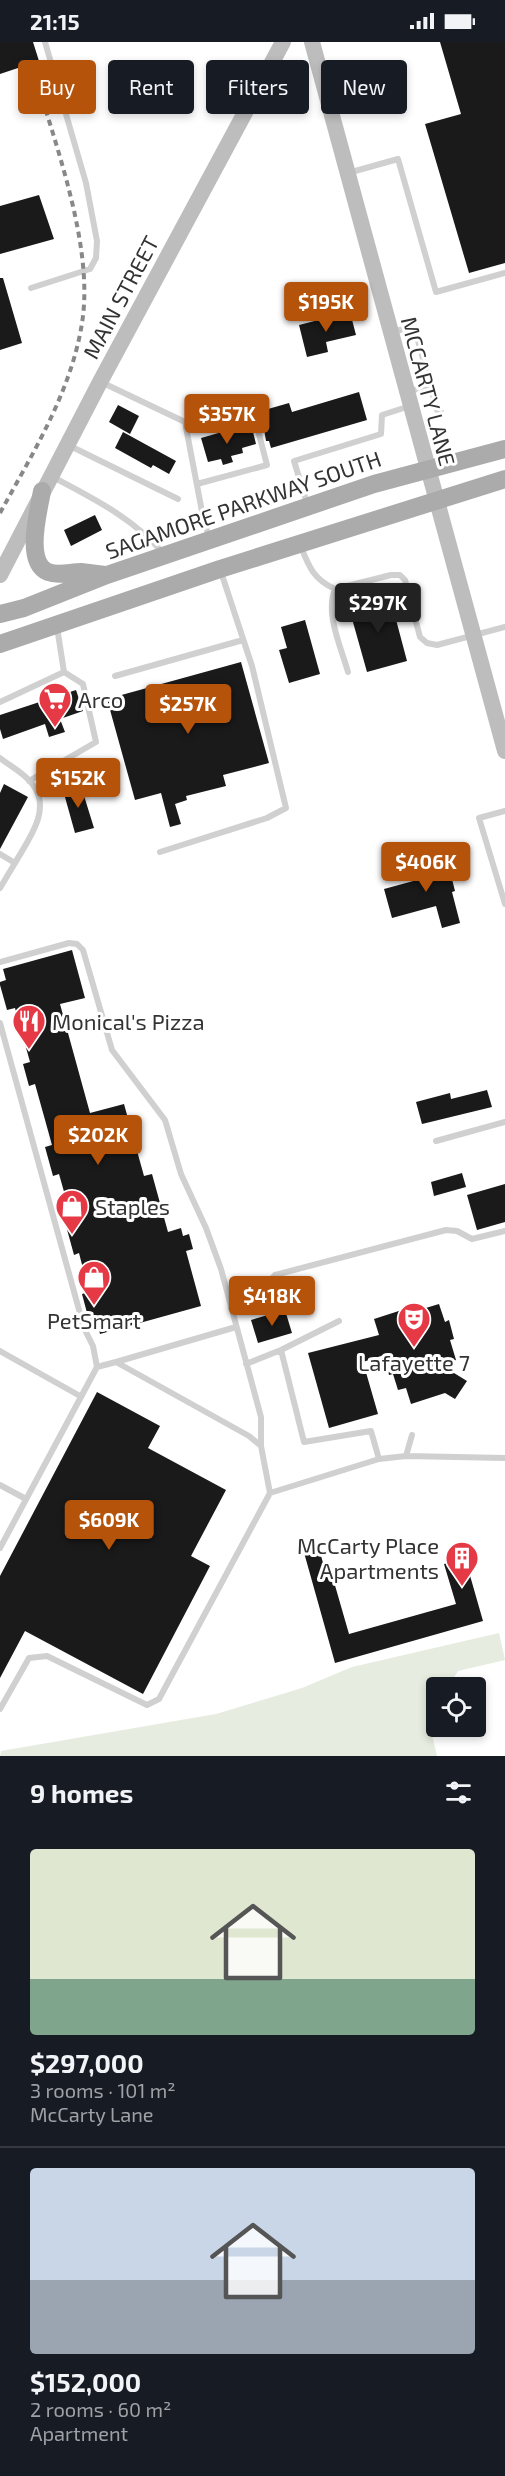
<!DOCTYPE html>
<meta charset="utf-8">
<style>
:root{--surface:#171b24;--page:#20242c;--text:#f1f3f6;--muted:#9ea1a6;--line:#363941;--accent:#b45309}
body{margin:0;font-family:"Exo 2",sans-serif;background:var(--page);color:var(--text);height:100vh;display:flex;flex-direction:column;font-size:22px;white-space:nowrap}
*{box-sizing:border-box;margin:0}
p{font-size:20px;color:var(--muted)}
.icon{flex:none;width:33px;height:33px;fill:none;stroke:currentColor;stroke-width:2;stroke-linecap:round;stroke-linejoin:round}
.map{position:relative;height:1714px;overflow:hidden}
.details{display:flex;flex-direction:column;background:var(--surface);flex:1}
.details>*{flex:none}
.banner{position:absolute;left:18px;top:18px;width:470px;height:54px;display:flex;gap:12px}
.tools{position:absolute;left:426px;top:1635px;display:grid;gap:12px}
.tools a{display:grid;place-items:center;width:60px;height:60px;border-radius:6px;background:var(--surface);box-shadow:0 3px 9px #0003;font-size:30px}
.price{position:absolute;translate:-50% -51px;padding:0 14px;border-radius:6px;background:var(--accent);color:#fff;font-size:20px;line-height:39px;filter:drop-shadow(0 2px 3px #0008)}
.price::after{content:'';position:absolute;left:50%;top:36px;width:18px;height:14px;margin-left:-9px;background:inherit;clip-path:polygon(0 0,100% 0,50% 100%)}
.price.selected{background:#222;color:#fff}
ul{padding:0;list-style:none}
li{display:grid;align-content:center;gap:12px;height:318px;padding:0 30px}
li+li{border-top:2px solid var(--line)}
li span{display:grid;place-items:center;height:186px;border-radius:6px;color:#555}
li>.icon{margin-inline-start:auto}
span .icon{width:108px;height:108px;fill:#fffc;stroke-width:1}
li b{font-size:26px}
h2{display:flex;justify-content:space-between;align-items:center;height:72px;padding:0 30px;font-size:26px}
.chip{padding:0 21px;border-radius:6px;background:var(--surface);box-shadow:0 3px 9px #0003;font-size:21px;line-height:54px}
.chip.selected{background:var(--accent);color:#fff}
.status{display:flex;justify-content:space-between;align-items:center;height:42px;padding:0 30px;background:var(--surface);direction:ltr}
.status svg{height:16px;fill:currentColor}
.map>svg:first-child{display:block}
</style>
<div class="status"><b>21:15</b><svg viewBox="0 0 49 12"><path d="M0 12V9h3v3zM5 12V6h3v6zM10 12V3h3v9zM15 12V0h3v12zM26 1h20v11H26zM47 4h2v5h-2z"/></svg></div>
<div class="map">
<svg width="505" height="1714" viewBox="0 0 505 1714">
<rect width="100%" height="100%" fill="#fff"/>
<path fill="#e6ecdf" d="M499,1591L505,1618L458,1629L448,1645L436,1646V1667L429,1680L437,1714H0L1,1709L216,1672L302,1646L352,1625Z"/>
<path fill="#1a1a1a" d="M0,0H33L39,19L0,32Z
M440,0H505V221L469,231L425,82L461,72Z
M39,153L54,197L0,212V164Z
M0,236H3L22,301L0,308Z
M350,270L356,293L326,300L328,310L307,315L299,283Z
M359,350L367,378L271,406L269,399H266L261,369L289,361L292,370Z
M118,363L139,374L130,392L109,380Z
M236,386L237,390L252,386L256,402L242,406L243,411L231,414L233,420L223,423L221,417L208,420L201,396Z
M123,390L176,419L169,432L153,423L151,426L115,406Z
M95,473L102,488L71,504L64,488Z
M390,555L407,619L367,630L349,566Z
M305,578L320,632L289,641L279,608L287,606L281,585Z
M241,620L269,721L223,733L226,744L186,754L187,758L175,762L181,782L170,785L161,751L135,758L107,657Z
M76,648L83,669L60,677L65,690L49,695L45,682L3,697L0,687V673Z
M4,742L28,755L0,807V751Z
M81,744L94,786L75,791L63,748Z
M440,808L448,838L452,837L455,849L452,850L460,881L442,886L436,864L392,876L384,847L428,835L422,813Z
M72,908L85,956L60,962L90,1071L124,1062L144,1134L152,1132L168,1190L181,1186L183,1194L189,1192L193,1207L186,1209L201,1264L100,1292L98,1284L91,1286L82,1252L89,1250L79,1211L74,1213L65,1180L72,1178L59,1132L53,1134L45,1105L52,1103L35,1042L29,1044L23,1022L30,1020L15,966L7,968L0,943V940L6,938L3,927Z
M487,1048L492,1065L422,1082L416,1060L450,1051L451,1057Z
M462,1131L466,1145L434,1154L431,1140Z
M505,1142V1180L477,1188L467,1153Z
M439,1262L445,1280L449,1278L454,1297L450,1298L456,1318L441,1323L467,1339L455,1357L445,1351L411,1362L406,1346L398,1348L393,1332L389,1333L384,1313L363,1320L378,1372L329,1386L308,1311L379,1293L374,1277L408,1266L409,1271Z
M285,1268L292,1291L258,1301L251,1278Z
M97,1350L160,1384L148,1406L226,1448L191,1514L210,1524L143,1652L25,1589L0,1636V1534Z
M318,1503L325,1528L330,1526L349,1592L456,1562L444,1522L465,1516L483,1579L335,1621L303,1507Z"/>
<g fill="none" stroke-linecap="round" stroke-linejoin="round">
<path stroke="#d0d0d0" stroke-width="6" d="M348,131L398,117L436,250L505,231
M31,246L90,227L96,216L97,199L86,141L45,0
M393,290L414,284L437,368L441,370
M101,340L185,380
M408,350L430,343
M68,403L178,457
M51,434C92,456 132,475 163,511
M197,442L267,423L255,377L214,372L185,380L203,475L209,495
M307,461L294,419L381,392L382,373L410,364
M301,505C309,525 314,538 335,547L391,533H400L405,538L420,595L427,601L437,603L505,585
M335,547C325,572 341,605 348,630
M115,634L243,598
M0,660L64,630L57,585
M0,716C10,724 26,732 33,743C52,768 28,798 15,821L0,812
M29,739L96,700L83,642L64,630
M505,769L479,776L505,862
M160,810L267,776L286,766L252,624L221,530
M0,846L15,821
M0,920L69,901L77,902L83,908L112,1008L165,1078L181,1132L206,1186L221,1227L261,1375V1404
M0,981L84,1286L93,1304L97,1325
M436,1099L505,1080
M231,1266L255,1256L275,1233L446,1188L457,1189L472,1197L505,1189
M339,1279L281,1308L304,1400L371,1389L379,1417
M0,1309L80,1354
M116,1320L236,1285
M246,1322L281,1308
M406,1414L412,1393
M0,1443L26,1457
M270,1451L379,1417L406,1414L505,1416
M0,1506L97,1325L116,1320L249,1394L261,1404L270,1451L159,1657L147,1663L47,1614L29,1616L0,1667"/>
<path stroke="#bdbdbd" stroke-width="16" d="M312,0L505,709
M0,533L100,340L283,0"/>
<path stroke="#ababab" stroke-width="18" d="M42,449C39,468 24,520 48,530C58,534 71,530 81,530C89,531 97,532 105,533
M0,572L24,566L107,533L374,442L505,407
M0,602L220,527L505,437"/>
<path stroke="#888" stroke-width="4" stroke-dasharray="6 4.5" stroke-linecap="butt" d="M0,471C34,409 74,345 83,274C92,198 54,99 33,26"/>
</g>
<defs>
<symbol id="supermarket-pin" viewBox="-11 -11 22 30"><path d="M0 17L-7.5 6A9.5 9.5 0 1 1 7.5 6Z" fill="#e63946" stroke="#fff"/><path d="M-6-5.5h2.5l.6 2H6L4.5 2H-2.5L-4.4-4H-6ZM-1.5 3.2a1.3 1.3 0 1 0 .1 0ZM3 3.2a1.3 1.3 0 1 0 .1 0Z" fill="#fff"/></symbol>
<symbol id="restaurant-pin" viewBox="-11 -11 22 30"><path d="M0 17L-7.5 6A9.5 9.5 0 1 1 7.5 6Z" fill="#e63946" stroke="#fff"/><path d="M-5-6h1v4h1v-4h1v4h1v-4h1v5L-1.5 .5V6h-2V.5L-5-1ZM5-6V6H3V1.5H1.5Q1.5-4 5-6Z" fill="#fff"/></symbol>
<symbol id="shop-pin" viewBox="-11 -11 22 30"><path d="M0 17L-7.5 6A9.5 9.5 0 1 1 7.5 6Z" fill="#e63946" stroke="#fff"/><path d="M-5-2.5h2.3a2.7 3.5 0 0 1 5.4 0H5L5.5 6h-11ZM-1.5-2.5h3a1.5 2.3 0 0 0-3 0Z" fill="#fff"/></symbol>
<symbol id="theatre-pin" viewBox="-11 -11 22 30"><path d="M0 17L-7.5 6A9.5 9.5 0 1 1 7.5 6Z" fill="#e63946" stroke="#fff"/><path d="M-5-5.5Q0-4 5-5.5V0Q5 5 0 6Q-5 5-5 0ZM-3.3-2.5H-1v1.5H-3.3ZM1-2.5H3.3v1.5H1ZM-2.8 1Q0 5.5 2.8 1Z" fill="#fff"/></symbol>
<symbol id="building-pin" viewBox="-11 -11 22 30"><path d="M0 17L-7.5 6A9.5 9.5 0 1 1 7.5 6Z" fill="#e63946" stroke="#fff"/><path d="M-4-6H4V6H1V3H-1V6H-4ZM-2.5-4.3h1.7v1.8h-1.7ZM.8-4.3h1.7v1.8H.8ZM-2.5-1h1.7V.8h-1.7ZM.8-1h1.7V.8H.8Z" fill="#fff"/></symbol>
</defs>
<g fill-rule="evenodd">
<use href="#supermarket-pin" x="36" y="638" width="38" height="52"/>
<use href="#restaurant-pin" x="10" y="960" width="38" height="52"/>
<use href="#shop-pin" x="53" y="1145" width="38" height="52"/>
<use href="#shop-pin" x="75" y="1216" width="38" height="52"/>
<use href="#theatre-pin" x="395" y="1258" width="38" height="52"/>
<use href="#building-pin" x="443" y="1497" width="38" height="52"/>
</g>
<g text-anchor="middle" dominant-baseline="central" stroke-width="6" stroke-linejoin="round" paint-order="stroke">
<g font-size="22" fill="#333" stroke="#fff">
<text transform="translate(120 255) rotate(-62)">MAIN STREET</text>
<text transform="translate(429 349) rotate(75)">MCCARTY LANE</text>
<text transform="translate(243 462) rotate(-19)">SAGAMORE PARKWAY SOUTH</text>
</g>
<g font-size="22" fill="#333" stroke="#fff" text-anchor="start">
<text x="78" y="657">Arco</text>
<text x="52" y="979">Monical's Pizza</text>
<text x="95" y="1164">Staples</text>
<text x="94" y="1278" text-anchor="middle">PetSmart</text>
<text x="414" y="1320" text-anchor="middle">Lafayette 7</text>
<text x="439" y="1503" text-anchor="end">McCarty Place<tspan x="439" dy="25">Apartments</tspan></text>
</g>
</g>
</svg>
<div class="tools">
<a><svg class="icon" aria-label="locate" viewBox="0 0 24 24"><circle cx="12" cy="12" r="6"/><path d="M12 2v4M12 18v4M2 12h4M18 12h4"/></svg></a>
</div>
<b class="price" style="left:326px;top:291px">$195K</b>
<b class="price" style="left:227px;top:403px">$357K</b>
<b class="price selected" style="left:378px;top:592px">$297K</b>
<b class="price" style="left:188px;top:693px">$257K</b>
<b class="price" style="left:78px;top:767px">$152K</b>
<b class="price" style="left:426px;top:851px">$406K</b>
<b class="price" style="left:98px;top:1124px">$202K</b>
<b class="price" style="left:272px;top:1285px">$418K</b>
<b class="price" style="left:109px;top:1509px">$609K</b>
<div class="banner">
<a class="chip selected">Buy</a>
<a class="chip">Rent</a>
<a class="chip">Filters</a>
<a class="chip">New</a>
</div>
</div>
<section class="details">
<h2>9 homes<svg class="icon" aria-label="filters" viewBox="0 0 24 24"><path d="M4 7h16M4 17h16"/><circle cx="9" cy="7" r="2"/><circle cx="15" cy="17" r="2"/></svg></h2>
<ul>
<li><span style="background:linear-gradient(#dfe7d0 70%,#7fa58c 0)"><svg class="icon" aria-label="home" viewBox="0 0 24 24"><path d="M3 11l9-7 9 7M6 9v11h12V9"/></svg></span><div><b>$297,000</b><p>3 rooms · 101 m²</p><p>McCarty Lane</p></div></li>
<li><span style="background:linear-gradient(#c9d6e8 60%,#9aa5b1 0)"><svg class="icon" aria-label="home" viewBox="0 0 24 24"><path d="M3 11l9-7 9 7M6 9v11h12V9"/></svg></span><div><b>$152,000</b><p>2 rooms · 60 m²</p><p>Apartment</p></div></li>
</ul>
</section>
